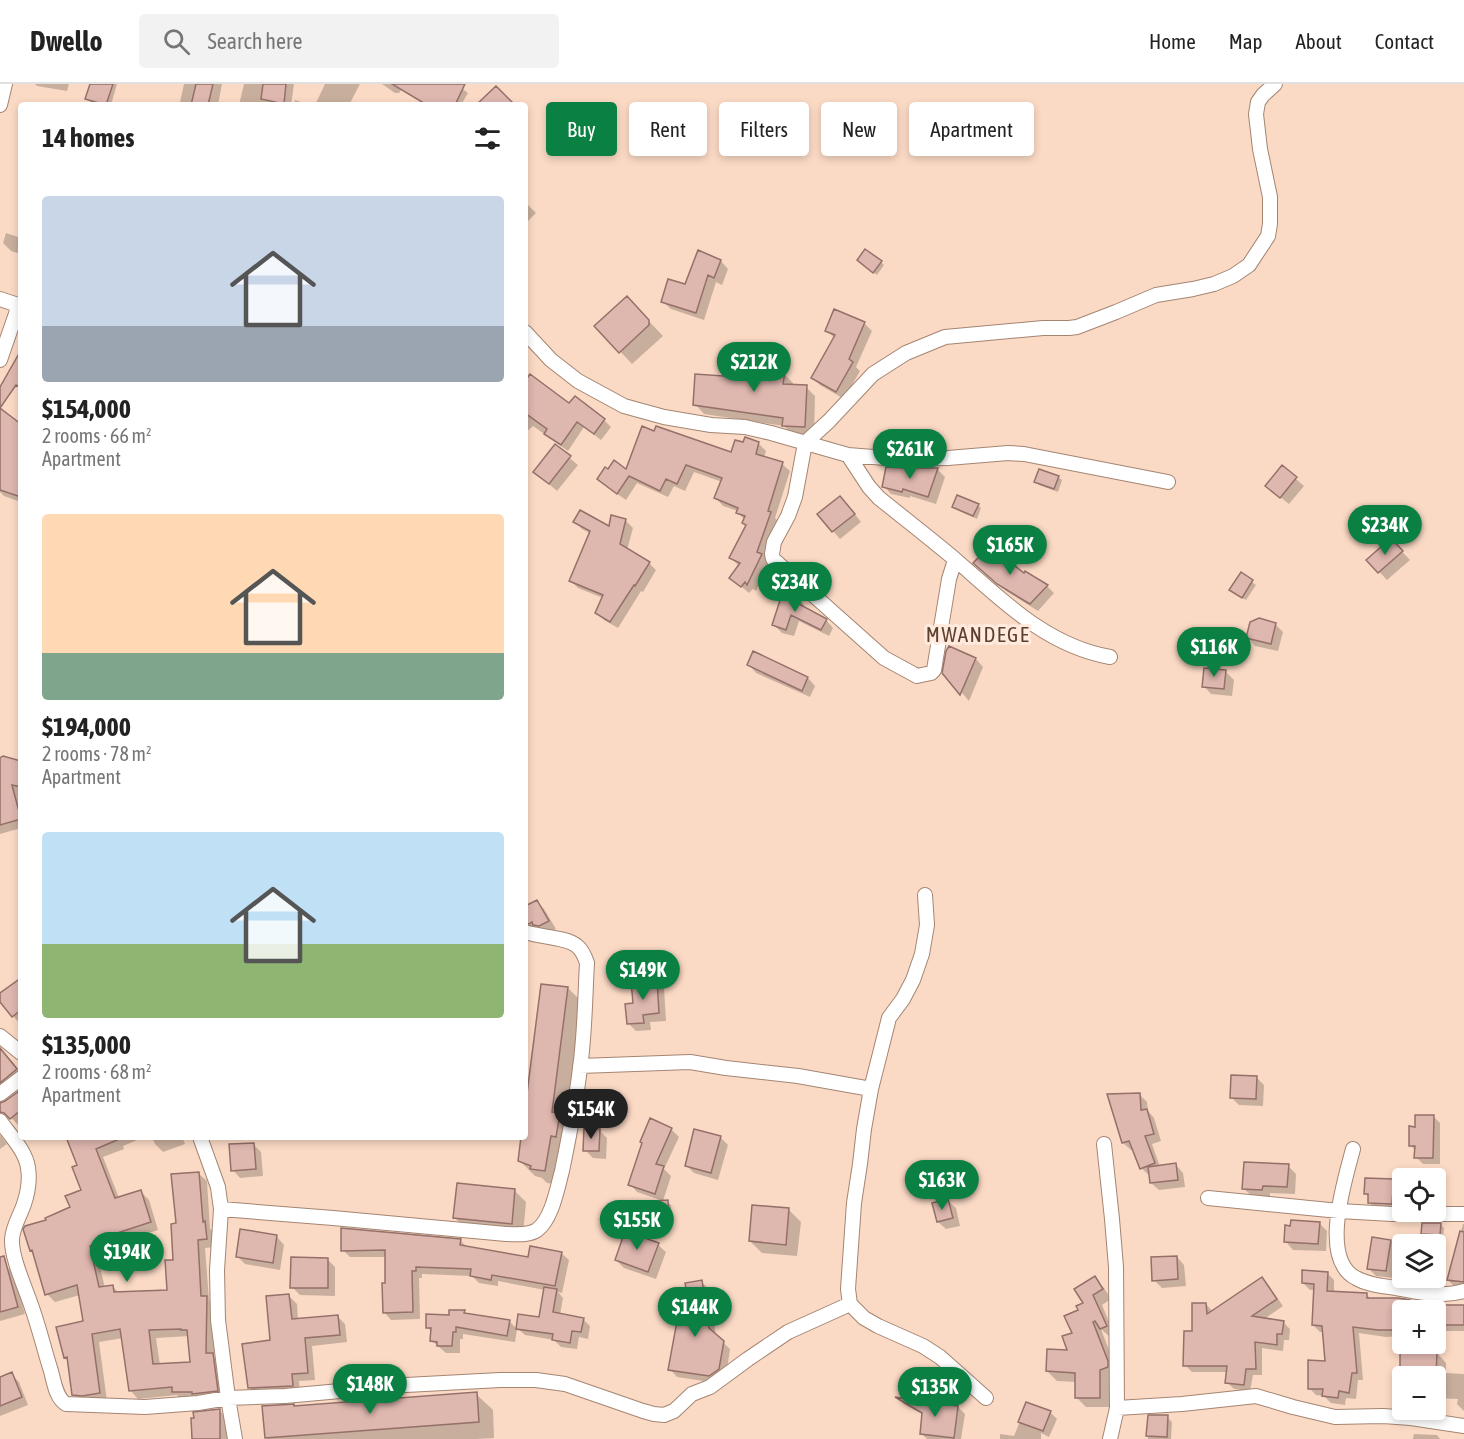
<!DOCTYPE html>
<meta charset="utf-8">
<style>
:root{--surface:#fff;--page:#f2f2f2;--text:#222;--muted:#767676;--line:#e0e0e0;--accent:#0b8043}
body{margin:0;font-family:"Asap Condensed",sans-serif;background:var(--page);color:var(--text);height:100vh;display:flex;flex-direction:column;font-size:22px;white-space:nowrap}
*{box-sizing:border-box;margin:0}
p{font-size:20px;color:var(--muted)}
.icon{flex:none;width:33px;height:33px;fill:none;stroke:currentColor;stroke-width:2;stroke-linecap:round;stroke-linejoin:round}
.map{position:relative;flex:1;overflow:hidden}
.drawer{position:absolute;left:18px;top:18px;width:510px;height:1038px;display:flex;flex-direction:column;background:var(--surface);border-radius:6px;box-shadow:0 3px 9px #0003}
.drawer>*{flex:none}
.top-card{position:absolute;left:546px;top:18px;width:570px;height:54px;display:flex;gap:12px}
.controls{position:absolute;left:1392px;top:1084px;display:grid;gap:12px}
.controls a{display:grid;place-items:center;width:54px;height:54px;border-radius:6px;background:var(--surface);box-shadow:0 3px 9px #0003;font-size:30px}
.price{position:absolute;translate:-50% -51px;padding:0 14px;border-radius:21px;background:var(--accent);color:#fff;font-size:20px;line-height:39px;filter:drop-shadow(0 2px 3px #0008)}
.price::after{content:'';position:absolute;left:50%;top:36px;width:18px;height:14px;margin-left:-9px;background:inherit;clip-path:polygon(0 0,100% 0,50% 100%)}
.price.on{background:#222;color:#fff}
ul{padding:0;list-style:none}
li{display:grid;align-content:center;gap:12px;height:318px;padding:0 24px}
li span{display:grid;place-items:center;height:186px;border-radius:6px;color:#555}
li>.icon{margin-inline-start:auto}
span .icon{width:108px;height:108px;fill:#fffc;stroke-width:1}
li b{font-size:26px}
h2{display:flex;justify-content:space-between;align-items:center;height:72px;padding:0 24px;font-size:26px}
.pill{padding:0 21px;border-radius:6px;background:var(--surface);box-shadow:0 3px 9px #0003;font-size:21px;line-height:54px}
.pill.on{background:var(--accent);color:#fff}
header{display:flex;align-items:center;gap:36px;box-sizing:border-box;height:84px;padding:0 30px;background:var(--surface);border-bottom:2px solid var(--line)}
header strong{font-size:28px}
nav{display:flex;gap:33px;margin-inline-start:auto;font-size:21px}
.search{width:420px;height:54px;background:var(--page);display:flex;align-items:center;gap:15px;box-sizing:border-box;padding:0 21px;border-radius:6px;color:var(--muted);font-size:22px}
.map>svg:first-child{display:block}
</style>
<header>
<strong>Dwello</strong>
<div class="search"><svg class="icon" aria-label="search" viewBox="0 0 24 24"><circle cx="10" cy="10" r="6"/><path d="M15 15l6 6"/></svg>Search here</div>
<nav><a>Home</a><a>Map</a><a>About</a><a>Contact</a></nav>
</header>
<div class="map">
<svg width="1464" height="1355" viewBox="0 0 1464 1355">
<rect width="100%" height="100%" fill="#fbdac5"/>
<path fill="#0003" fill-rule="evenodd" d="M35,0H69L67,7L37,2Z
M92,0H117L111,21H100L90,18L87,14Z
M184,0H222L218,21H193L194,16L190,21H183L180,18Z
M244,0H294L291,21H239Z
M325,0H360L349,21H315Z
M382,0H456L468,9L461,21H426L401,6L399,9H395Z
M295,16L310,21H294Z
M525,118L536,129L525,140Z
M6,149L21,154V170L11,167L3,159Z
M699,168L721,177L728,185L722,201L716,198L704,236L671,225L663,218L686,202Z
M881,178L884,181L877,191L862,180Z
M638,226L663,252L632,280L596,242Z
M864,239L872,247L856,283L860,287L844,315L820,301L812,293L835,255L827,246Z
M766,277L776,287L784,290L793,299V302L806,303L815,312L814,351H793L784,342L704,330L695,320L739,295Z
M525,299L604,336L611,343L601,356L584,343L568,367L533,342L525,349Z
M0,326L21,342V418L4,412L0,408Z
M759,360L766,367L764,374L782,380L790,387L775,434L778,437L765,475L769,479L756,507L753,505L749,509L731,494L739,482L731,474L747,442L745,436L738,429V427L723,422L716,414L722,398L694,388L685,407L674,402L668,413L637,399L626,416L607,403L599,395L627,387L732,370Z
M555,362L578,381L557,407L543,395Z
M1282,383L1304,402L1289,420L1275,409Z
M937,385L945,393L936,420L910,412V414L891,410L884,402L915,388Z
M1058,393L1062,396L1058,408L1039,401L1035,398Z
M848,421L861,438L840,455L833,447Z
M978,421L981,424L977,435L957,426L953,423Z
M1389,428L1407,445L1405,447L1406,448L1393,458L1410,476L1387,496L1368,476L1389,458L1374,444Z
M625,436L633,444L627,466L649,479L656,486L643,508L641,507L618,544L604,536L597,528L603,514L578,504L571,497L591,450L582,445L575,438L610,444Z
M983,487L1024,491L1047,502L1054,509L1038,527L1006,507Z
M1241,490L1256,501L1246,516L1234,509Z
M796,513L804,521L803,524L826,536L833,544L829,552L799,537L794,552L782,549L774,541Z
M1275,540L1283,548L1278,567L1255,562L1248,554Z
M949,564L976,575L983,583L969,617L944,588Z
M749,581L808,594L815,602L810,613L756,589Z
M1226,588L1234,596L1232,612L1211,610L1204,602Z
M21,678V708L18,707L21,719V744L0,750V690Z
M537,818L544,825L556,845L548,849L532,847L525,840V824Z
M656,897L664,904L666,937L650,938L651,946L636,947L628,939Z
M568,904L583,919L559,1101L547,1099L542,1094L535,1092L520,1077L523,1053H525V1037Z
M21,905V940H20L0,916V911Z
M0,963L2,967L13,978L21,989L0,1006Z
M1256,993L1264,1001L1263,1022L1239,1021L1231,1013Z
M21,1007V1040L19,1042L0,1022V1020L6,1019Z
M1139,1010L1147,1018L1148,1027L1154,1034L1161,1057L1152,1060L1160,1083L1176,1081L1183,1089L1185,1103L1159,1106L1151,1099L1150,1091H1149L1141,1084L1134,1065L1131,1066L1123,1059Z
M1434,1033L1440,1039V1080H1423L1416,1073V1067L1410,1061Z
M671,1045L679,1053L664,1085L671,1092L663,1117L637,1108L630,1100Z
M599,1046L607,1054L606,1075L593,1074L585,1066Z
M0,1051L7,1060L0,1065Z
M67,1053H144L123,1062L124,1065L103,1073L119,1114L141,1108L149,1116L158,1146L121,1158L122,1161L97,1170L105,1204L112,1202L120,1210L168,1208L175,1177L177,1141L198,1089L207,1097L210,1145L213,1147L214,1163L205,1164L209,1216L214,1222V1272L221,1279L225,1314L182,1316L177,1311L138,1315L130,1306L123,1254L99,1258L107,1317L82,1319L74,1311L69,1278L65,1273L84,1238L80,1211L55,1218L47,1210L34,1169L31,1166L48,1137L72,1124L83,1106L79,1082ZM189,1252L191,1280L160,1281L156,1254Z
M152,1053H182L185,1060L163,1068L155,1060Z
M720,1053L728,1061L718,1096L694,1089L686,1081Z
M253,1060L261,1068L263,1092L240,1094L233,1086Z
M1288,1082L1296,1090L1295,1110L1270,1109V1113L1252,1112L1244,1105Z
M1393,1097L1401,1105L1400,1128L1377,1126L1369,1118V1113L1366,1110Z
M514,1106L526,1118L523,1151L467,1146L455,1134Z
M948,1117L956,1124L960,1142L946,1145L938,1138L934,1121Z
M667,1118L671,1121L672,1135L660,1136L656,1133Z
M789,1126L801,1138L797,1172L762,1169L750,1157Z
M1319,1139L1327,1147L1326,1167L1293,1166L1286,1158Z
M1440,1140L1444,1144L1443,1154L1426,1153L1423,1149Z
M1463,1140H1464V1202L1453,1201L1448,1196Z
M277,1153L284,1161L280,1186L245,1180L237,1172Z
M460,1156L468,1164L529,1174L561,1169L569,1176L562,1209L558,1208L563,1214L560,1231L583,1235L590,1242L588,1255L579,1253L577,1265L561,1263L554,1256L525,1251L517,1244L540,1235L545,1206L498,1197V1202L479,1199L472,1192L422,1190V1194H419L420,1235L391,1236L384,1228L387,1201V1173H350L343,1166Z
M1391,1157L1398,1165L1394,1194L1376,1192L1368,1184Z
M658,1161L666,1168L656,1195L624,1184L616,1176Z
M1177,1173L1184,1181L1186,1202L1162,1204L1154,1196Z
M327,1175L335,1183V1212L300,1211L292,1203Z
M6,1182L13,1189L25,1230L0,1237V1183Z
M1327,1189L1334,1196V1209L1367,1211L1371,1215L1409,1217L1414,1222H1464V1247H1436V1227H1402V1252L1386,1253L1359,1249L1363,1296H1358L1356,1315L1346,1314L1345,1321L1331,1319L1324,1312L1316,1311L1309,1304L1327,1278L1324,1248H1320L1313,1241L1315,1206H1310L1303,1199Z
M1094,1194L1104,1204L1111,1215L1102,1221L1115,1252L1111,1254L1101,1245L1117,1287V1293L1109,1296V1323H1086L1076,1313L1077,1298L1057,1297L1047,1287L1069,1268L1080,1227L1085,1220Z
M1262,1195L1269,1202L1283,1222L1264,1235L1283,1238L1290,1245L1289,1256H1284L1283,1267L1262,1264V1291H1253L1250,1307L1234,1305L1227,1298L1228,1288H1192L1185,1281L1194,1249L1206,1220L1213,1228Z
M701,1198L709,1205L716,1252L730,1265L726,1292L717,1299L677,1293L670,1285L691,1230Z
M289,1212L297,1220L298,1236L337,1232L345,1240L347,1258L312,1262L315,1296L299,1297L300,1310L258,1311L250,1304L271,1258Z
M464,1227L467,1231L509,1237L517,1245L515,1258L463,1250V1255H460V1269H446L432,1257V1248L427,1243Z
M1402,1268L1437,1269L1446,1279V1289L1464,1290V1327L1457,1320L1458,1315L1436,1314V1293H1402V1304Z
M11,1290L19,1298L28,1321L0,1332V1294Z
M476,1310L493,1326L494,1354L477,1355H268L266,1353L295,1323Z
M900,1315L958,1323L965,1330L961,1355H927L921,1349L924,1331L904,1320Z
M1027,1320L1050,1328L1057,1335L1049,1353L1041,1349V1355H1000V1350L1014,1352Z
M219,1326L227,1334V1355H193L195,1335Z
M1149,1333H1167L1172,1338L1171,1355H1148Z
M1414,1350L1437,1351L1440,1355H1413Z"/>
<path fill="#deb7af" stroke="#947069" stroke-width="1.5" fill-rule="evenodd" d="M90,0H113L106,21L85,15Z
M196,0H213L208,21H191Z
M263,0H286L284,20L261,15Z
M392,0H465L455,21H427Z
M496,2L515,21H476Z
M865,165L882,177L873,189L857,176Z
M698,166L721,176L714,194L708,191L696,229L661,218L668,195L685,200Z
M627,212L649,236V241L619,269L594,242Z
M834,225L865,238L849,275L853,278L836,308L811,294L835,251L825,247Z
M21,266V304L16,301L0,324L21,340V413L0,406V303Z
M742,272L767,276L765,285L785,288L783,300L807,301L805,343L782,342L783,334L693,321L695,290L738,293Z
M530,290L569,319L575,312L605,335L594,350L577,338L561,361L544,350L547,345L525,329V297Z
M642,342L654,347L656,342L731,368L735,356L743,358L745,353L759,358L756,370L783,378L768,427L771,428L757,468L762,470L747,501L745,498L741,503L729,494L740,479L729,474L746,441L742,439L745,432L736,429L738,424L714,414L722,394L686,381L677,400L666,395L660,407L629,392L617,410L597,395L605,383L608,385L614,376L626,385Z
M555,360L571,372L549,400L533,388Z
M1282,381L1297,393L1280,414L1265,402Z
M886,383L905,384L914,386L915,384H938L928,413L903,405L902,408L882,403Z
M1039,385L1059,392L1054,405L1034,398Z
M957,411L979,420L973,432L952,423Z
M840,412L855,430L832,448L817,430Z
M580,426L609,442L611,431L626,435L620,460L650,478L635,502L634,501L610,538L595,529L603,511L569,497L590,447L573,438Z
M1389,426L1400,437L1398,438L1400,440L1382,453L1372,444L1373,442L1371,440Z
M1391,454L1403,467L1378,489L1366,476Z
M990,462L1024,489L1025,487L1048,501L1030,520L997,500L973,479Z
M1241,488L1253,496L1242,514L1229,506Z
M783,507L797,512L795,518L827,535L821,546L791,531L786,546L772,541Z
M1259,534L1276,539L1271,560L1246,554L1250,538Z
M949,562L976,574L960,611L942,589L946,567Z
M753,567L808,593L802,607L747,581Z
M1204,584L1226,586L1224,605L1202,603Z
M3,672L21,677V703L12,701L21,735L0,741V674Z
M537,816L549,837L539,842L533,841L532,838L529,840L525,839V822Z
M21,894V926L12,933L0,918V909Z
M657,895L659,929L643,931L644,939L627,940L625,920L633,919L631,897Z
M541,900L568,903L552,1028L560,1029L556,1053L551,1052L545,1087L530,1085L531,1082L518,1077L521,1053H525V1025Z
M0,964L17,985L0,999Z
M1231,991L1257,992L1256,1015L1230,1014Z
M19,1007L21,1010V1026L10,1035L4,1029L0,1028V1019L5,1017Z
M1140,1009L1141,1026L1147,1025L1154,1050L1145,1052L1155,1079L1140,1085L1129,1057L1122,1059L1107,1010Z
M1415,1031H1434L1433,1074H1414L1415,1062H1409V1042L1415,1043Z
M650,1034L672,1044L656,1080L664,1082L655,1110L628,1101L642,1059L640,1058Z
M584,1044L600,1045L599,1067H583Z
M694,1045L721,1052L711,1089L685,1082Z
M66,1053H124L96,1065L115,1114L141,1106L151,1138L114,1150L115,1153L90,1162L99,1203L113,1201L114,1208L167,1206L165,1176H173L171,1140L176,1139L171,1090L199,1088L203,1138L205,1137L207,1155L198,1156L201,1212H207L206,1269H213L218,1307L192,1310V1308H172V1303L129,1307L120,1245L92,1250L100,1309L82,1312L72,1311L67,1273L64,1274L56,1243L83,1237L77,1201L45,1211L32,1166L30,1167L23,1145L25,1142L46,1136L45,1134L70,1123L65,1112L81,1106L72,1083L77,1081ZM181,1245V1246H187L190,1278L153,1280L149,1246Z
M254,1059L256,1085L231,1087L229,1060Z
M1244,1078L1289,1080L1287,1103L1263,1102L1262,1106L1242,1105Z
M1176,1079L1178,1096L1150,1099L1148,1083Z
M1365,1094L1394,1095L1392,1120L1368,1119V1110H1364Z
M457,1099L515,1105L512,1140L453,1134Z
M948,1115L953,1134L937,1138L932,1119Z
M668,1116L669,1132L655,1134L653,1117Z
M752,1121L789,1124L786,1161L749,1157Z
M1291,1136L1320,1138L1318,1160L1284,1158L1285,1141L1290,1142Z
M1422,1139H1441L1440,1151L1421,1150Z
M341,1144L461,1155L460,1161L528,1173L530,1162L562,1168L555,1202L492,1191L491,1196L470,1192L471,1185L416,1183V1187H412L413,1228L383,1229L382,1199H385V1166L341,1167Z
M240,1145L277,1151L273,1179L236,1173Z
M625,1147L659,1159L648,1188L615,1176Z
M1460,1147L1464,1148V1198L1447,1196Z
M1372,1153L1391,1156L1386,1187L1367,1185Z
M4,1172L18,1223L0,1228V1173Z
M1177,1172L1178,1195L1152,1197L1151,1173Z
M291,1173L328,1174V1204H290Z
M1302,1186L1328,1188L1327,1207L1367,1209V1214H1398L1410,1216V1227H1402V1246H1378L1353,1243L1357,1289H1352L1349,1309L1339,1307L1338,1314L1322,1312L1323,1305H1308V1276L1325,1277L1322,1242L1312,1241L1314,1200L1302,1199Z
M1095,1192L1103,1205L1093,1211L1107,1242L1100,1245L1095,1237L1093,1238L1108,1277V1283L1100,1286V1314H1075V1289L1046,1287L1047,1265L1067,1266L1062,1252L1072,1249L1064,1232L1078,1226L1076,1222L1083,1219L1074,1205Z
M1262,1193L1277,1215L1252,1232L1284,1237L1282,1250H1277V1261L1255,1258L1256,1285H1246L1244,1301L1225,1299L1227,1282H1183L1184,1247H1192V1219H1206L1207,1230Z
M702,1196L709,1244L724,1257L719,1285L709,1292L668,1286L679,1226L690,1228L685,1199Z
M544,1203L557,1205L553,1228L584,1234L581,1248L572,1247L570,1259L552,1256L553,1250L516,1245L518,1230L539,1233Z
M289,1210L292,1235L338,1231L340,1251L305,1254L308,1289L292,1290L293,1302L248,1304L242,1260L270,1256L266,1212Z
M1436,1221H1464V1241H1436Z
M449,1226H465L464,1229L510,1236L507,1252L456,1243V1248H453L452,1262H437V1258L430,1257L431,1244H426V1230L449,1231Z
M1400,1266L1437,1267L1436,1293H1401V1291H1400Z
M12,1288L22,1313L0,1322V1293Z
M477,1308L479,1338L265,1354L262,1322L294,1320V1322Z
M895,1313L958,1322L954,1354L920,1350L922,1329Z
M1026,1318L1051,1327L1043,1347L1018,1338Z
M220,1325V1355H192L191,1334H194L193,1328Z
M1148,1331H1168L1167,1353L1146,1352Z"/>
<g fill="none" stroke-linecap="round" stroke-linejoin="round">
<defs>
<path id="minor" d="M0,21L5,0
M0,215L21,222
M525,248L551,276L578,297L624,322L664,333L711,341L745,343L771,349L848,371L898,375L948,374L1008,369L1024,370L1168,398
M0,276L19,221
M848,371L869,403L879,414C905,435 931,455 957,477C1003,517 1047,562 1110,573
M955,476L949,495L934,586L931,589L917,592L884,574L773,475L772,470L774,458L788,432L795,413L805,359L829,337L873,290L906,269L945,253L1043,244H1069L1077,243L1116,228L1156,211L1193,205L1214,200L1233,192L1249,181L1268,152L1270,140V113L1260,65L1256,30L1258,18L1263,11L1275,0
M925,811L927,841L922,870L913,896L903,915L889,934L871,1005L864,1045L860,1080L854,1119L848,1205L850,1220L864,1234L878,1242L923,1262L940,1273L986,1314
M0,952L21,969
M580,982L690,978L726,984L798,992L871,1005
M0,1010L21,994
M0,1037C9,1050 26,1067 28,1084C30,1096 28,1108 24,1120C20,1132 13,1142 12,1155C11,1173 25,1203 31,1221C39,1243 44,1265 51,1287C54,1298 56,1314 66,1320L145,1323L198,1319L228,1314L285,1312L406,1301L500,1296H536L565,1300L643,1327L654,1330L664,1331L674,1327L692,1310L710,1303L748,1275L788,1248L850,1220
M200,1053L218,1103L221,1125L217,1186L218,1236L228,1314L235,1355
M1104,1060L1112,1135L1116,1183L1117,1324L1110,1355
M1353,1065C1345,1096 1319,1175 1356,1194C1368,1201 1383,1202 1396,1204C1419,1208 1441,1214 1464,1207
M1208,1114L1339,1127L1392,1130H1464
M221,1125L333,1134L506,1150C516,1150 528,1152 537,1146C552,1135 557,1105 562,1087C569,1053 576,1019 580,984C585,949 585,913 587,879C585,873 582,866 577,862C567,853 539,853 525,848
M1117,1324L1182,1320L1256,1312L1293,1323L1335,1333L1383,1332L1411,1334L1464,1342"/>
</defs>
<use href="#minor" stroke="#a48572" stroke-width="16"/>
<use href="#minor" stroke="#fff" stroke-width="14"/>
</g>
<g text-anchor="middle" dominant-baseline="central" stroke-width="6" stroke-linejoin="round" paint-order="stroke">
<g font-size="21" letter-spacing="1.5" fill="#5b402e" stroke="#ffeadd">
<text x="978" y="550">MWANDEGE</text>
</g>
</g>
</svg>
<div class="controls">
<a><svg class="icon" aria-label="locate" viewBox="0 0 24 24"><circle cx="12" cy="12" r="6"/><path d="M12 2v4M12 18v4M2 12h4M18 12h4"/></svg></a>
<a><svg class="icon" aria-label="layers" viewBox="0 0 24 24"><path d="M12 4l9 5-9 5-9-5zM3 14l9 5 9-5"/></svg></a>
<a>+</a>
<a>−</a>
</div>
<b class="price" style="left:754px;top:309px">$212K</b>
<b class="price" style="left:910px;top:396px">$261K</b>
<b class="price" style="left:1385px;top:472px">$234K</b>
<b class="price" style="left:1010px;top:492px">$165K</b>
<b class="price" style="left:795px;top:529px">$234K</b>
<b class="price" style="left:1214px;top:594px">$116K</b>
<b class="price" style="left:643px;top:917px">$149K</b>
<b class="price on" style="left:591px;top:1056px">$154K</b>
<b class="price" style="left:942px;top:1127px">$163K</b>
<b class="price" style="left:637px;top:1167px">$155K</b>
<b class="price" style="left:127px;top:1199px">$194K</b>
<b class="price" style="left:695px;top:1254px">$144K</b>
<b class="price" style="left:370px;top:1331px">$148K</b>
<b class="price" style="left:935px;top:1334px">$135K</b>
<div class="top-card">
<a class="pill on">Buy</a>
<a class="pill">Rent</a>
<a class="pill">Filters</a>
<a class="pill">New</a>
<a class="pill">Apartment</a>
</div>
<section class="drawer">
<h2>14 homes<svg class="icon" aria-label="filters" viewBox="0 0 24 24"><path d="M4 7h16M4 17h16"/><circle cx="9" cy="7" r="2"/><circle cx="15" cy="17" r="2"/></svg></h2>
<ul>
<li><span style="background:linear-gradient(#c9d6e8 70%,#9aa5b1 0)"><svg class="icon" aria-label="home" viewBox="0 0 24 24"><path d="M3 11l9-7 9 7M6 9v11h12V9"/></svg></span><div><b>$154,000</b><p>2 rooms · 66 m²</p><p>Apartment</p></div></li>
<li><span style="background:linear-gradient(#ffd9b3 75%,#7fa58c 0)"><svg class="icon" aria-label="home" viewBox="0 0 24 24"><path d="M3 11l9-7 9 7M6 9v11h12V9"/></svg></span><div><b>$194,000</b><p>2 rooms · 78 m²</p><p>Apartment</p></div></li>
<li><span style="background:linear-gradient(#bfe0f5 60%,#8fb573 0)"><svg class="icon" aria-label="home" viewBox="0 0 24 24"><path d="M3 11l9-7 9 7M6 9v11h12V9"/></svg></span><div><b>$135,000</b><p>2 rooms · 68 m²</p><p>Apartment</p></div></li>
</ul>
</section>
</div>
